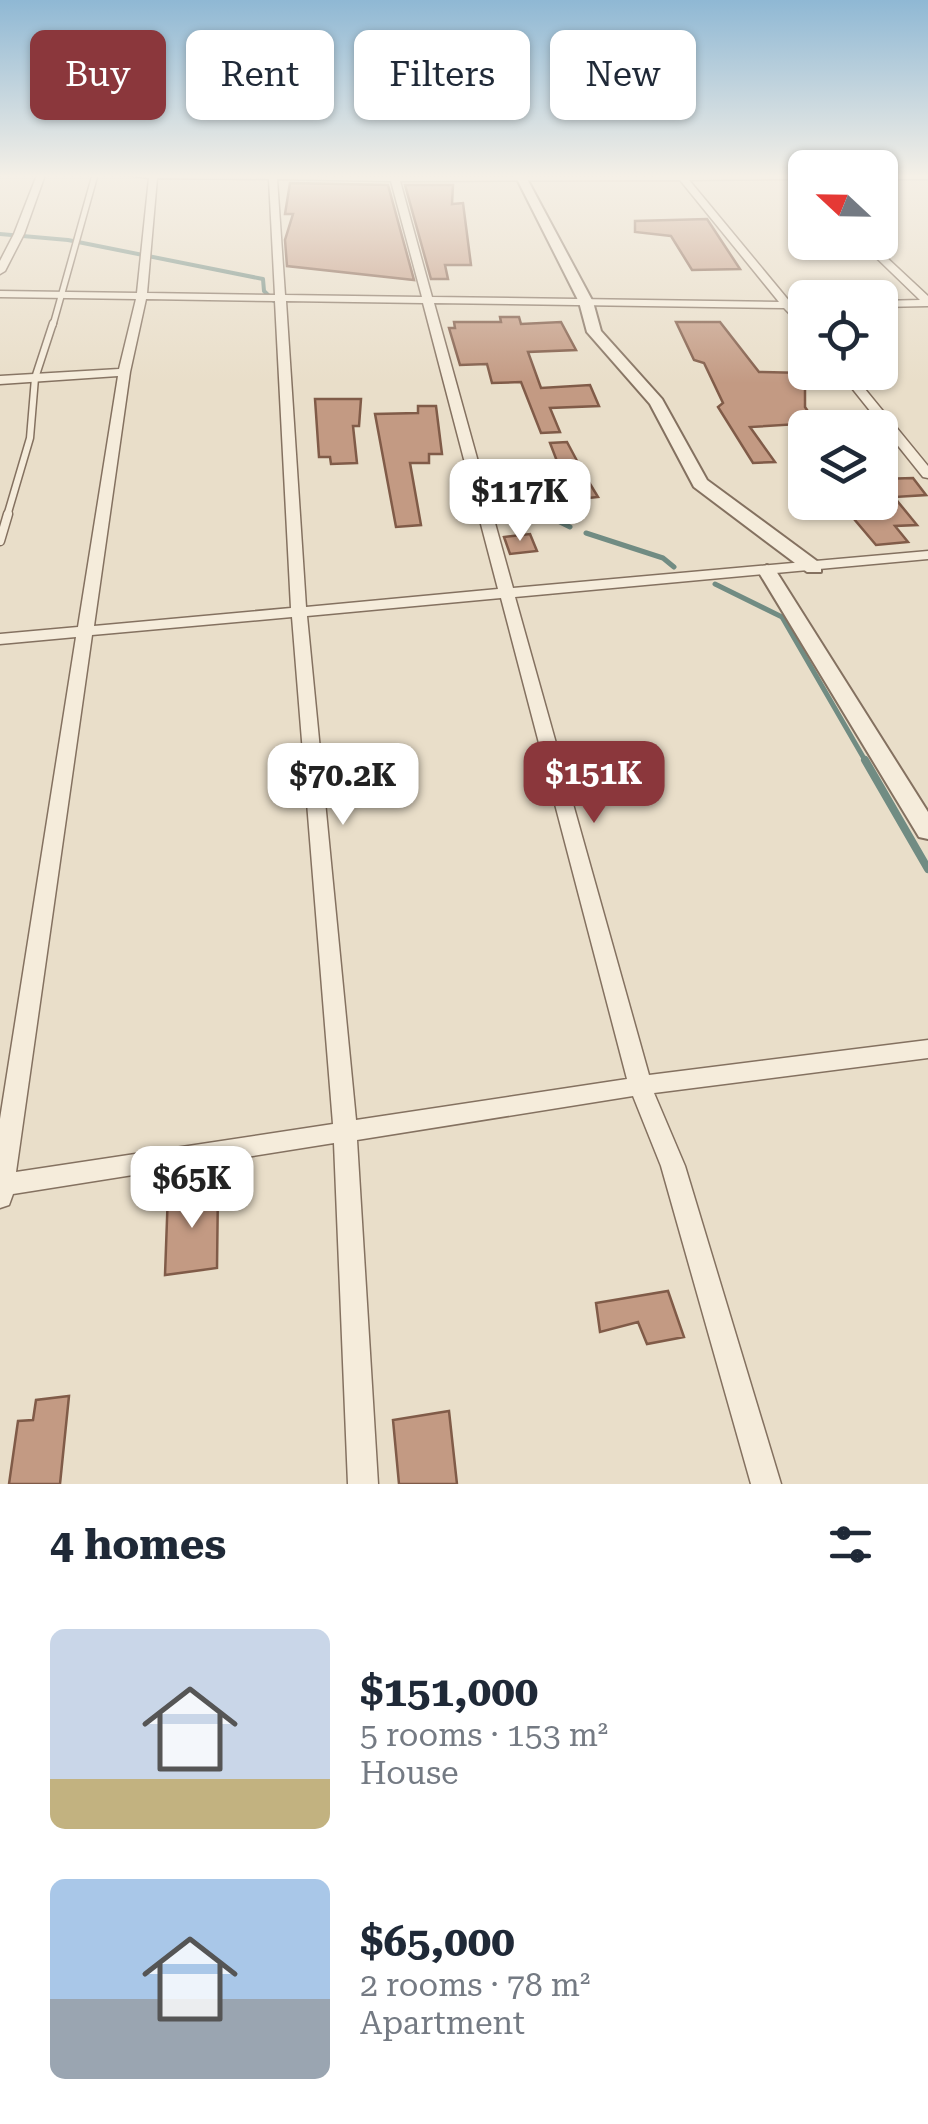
<!DOCTYPE html>
<meta charset="utf-8">
<style>
:root{--surface:#fff;--page:#f6f6f7;--text:#1f2937;--muted:#747a83;--accent:#8b373c}
body{margin:0;font-family:"Roboto Serif",serif;background:var(--page);color:var(--text);height:100vh;display:flex;flex-direction:column;font-size:38px;white-space:nowrap}
*{box-sizing:border-box;margin:0}
p{font-size:32px;color:var(--muted)}
.icon{flex:none;width:55px;height:55px;fill:none;stroke:currentColor;stroke-width:2;stroke-linecap:round;stroke-linejoin:round}
.map{position:relative;height:1484px;overflow:hidden}
.drawer{display:flex;flex-direction:column;background:var(--surface);flex:1}
.drawer>*{flex:none}
.banner{position:absolute;left:30px;top:30px;width:870px;height:90px;display:flex;gap:20px}
.needle{width:65px;rotate:292deg}
.controls{position:absolute;left:788px;top:150px;display:grid;gap:20px}
.controls a{display:grid;place-items:center;width:110px;height:110px;border-radius:15px;background:var(--surface);box-shadow:0 2px 8px #0004;font-size:50px}
.price{position:absolute;translate:-50% -85px;padding:0 22px;border-radius:20px;background:#fff;color:#222;font-size:32px;line-height:65px;filter:drop-shadow(0 2px 5px #0008)}
.price::after{content:'';position:absolute;left:50%;top:60px;width:30px;height:22px;margin-left:-15px;background:inherit;clip-path:polygon(0 0,100% 0,50% 100%)}
.price.selected{background:var(--accent);color:#fff}
ul{padding:0;list-style:none}
li{display:flex;align-items:center;gap:30px;height:250px;padding:0 50px}
li span{display:grid;place-items:center;flex:none;width:280px;height:200px;border-radius:15px;color:#555}
li>.icon{margin-inline-start:auto}
span .icon{width:120px;height:120px;fill:#fffc;stroke-width:1}
li b{font-size:42px}
h2{display:flex;justify-content:space-between;align-items:center;height:120px;padding:0 50px;font-size:42px}
.chip{padding:0 35px;border-radius:15px;background:var(--surface);box-shadow:0 2px 8px #0004;font-size:35px;line-height:90px}
.chip.selected{background:var(--accent);color:#fff}
.map>svg:first-child{display:block}
</style>
<div class="map">
<svg width="928" height="1484" viewBox="0 0 928 1484">
<rect width="100%" height="100%" fill="#e9dec9"/>
<g fill="none" stroke-linecap="round" stroke-linejoin="round">
<path stroke="#718c83" stroke-width="4" d="M0,234L68,240L263,279L264,291L274,301
M483,481L549,516"/>
<path stroke="#718c83" stroke-width="5" d="M544,514L570,527
M586,533L663,558L674,567
M715,584L782,617L866,762"/>
<path stroke="#718c83" stroke-width="8" d="M865,760L928,869"/>
</g>
<path fill="#c39a83" stroke="#805b48" stroke-width="2.5" d="M290,183L388,185L414,280L287,266L285,240L293,214H285Z
M405,185H453L452,204L463,203L471,265H445L448,279H431Z
M707,219L740,269L692,270L671,236L635,232V221Z
M500,317H519L521,324L561,322L576,350L528,352L541,388L590,385L599,406L550,408L560,432L541,433L521,382L492,383L487,364L460,365L449,328H455L454,322H501Z
M676,322H720L759,372L805,373V407L816,423L750,427L775,462L753,463L718,407L723,403L704,363L694,360Z
M315,399H361L359,426H353L357,463L331,464L330,457H319Z
M418,406H436L442,454H429V463H410L421,525L396,527L375,414L418,413Z
M567,442L584,474L598,497L569,500L555,469H560L550,443Z
M913,478L926,495L894,497L917,525L895,526L908,542L876,545L843,506L880,502V479Z
M530,534L537,551L510,554L504,537Z
M218,1186L217,1268L165,1275L168,1192Z
M668,1291L684,1337L647,1344L638,1322L600,1332L596,1303Z
M69,1396L60,1484H9L18,1421L33,1420L36,1400Z
M449,1411L457,1484H399L393,1420Z"/>
<g fill="none" stroke-linecap="round" stroke-linejoin="round">
<defs>
<path id="service-far2" d="M53,325L95,175"/>
<path id="service-far1" d="M7,516L30,438L35,378L53,323"/>
<path id="service" d="M0,541L8,514"/>
<path id="minor" d="M37,175H45L24,234L5,271L0,274V261L14,234Z
M124,175L524,177L805,175V179L689,180L790,302H805V308H795L805,320V330L784,308L434,303L513,588L928,551V559L515,597L649,1075L928,1040V1058L654,1093L685,1166L781,1484H751L661,1166L633,1096L357,1140L378,1484H348L334,1143L13,1194L9,1205L0,1208V1119L76,637L0,644V634L78,627L118,376L0,384V376L119,369L136,299L0,297V291L137,293L149,178ZM157,178L269,179L275,295L147,293ZM277,179L391,181L422,297L285,295ZM680,180L779,302L432,297L400,181ZM146,299L275,301L291,608L94,626L130,372ZM286,301L423,303L498,589L306,607ZM501,598L627,1079L356,1120L307,616ZM292,617L333,1124L16,1172L92,635Z
M880,175H928V179H880Z
M860,242H870L928,296V306L880,307V301L920,300Z
M839,372H851L928,466V478L923,477Z"/>
<path id="tertiary" d="M515,175H525L593,302L601,331L662,399L707,480L821,564V572H807L694,487L650,404L587,332L579,302Z
M767,565L776,571L928,812V839L919,837L758,571Z"/>
</defs>
<use href="#service-far2" stroke="#847160" stroke-width="8"/>
<use href="#service-far1" stroke="#847160" stroke-width="9"/>
<use href="#service" stroke="#847160" stroke-width="11"/>
<use href="#minor" stroke="#847160" stroke-width="3"/>
<use href="#tertiary" stroke="#847160" stroke-width="4"/>
<use href="#service-far2" stroke="#f5ecdb" stroke-width="5"/>
<use href="#service-far1" stroke="#f5ecdb" stroke-width="6"/>
<use href="#service" stroke="#f5ecdb" stroke-width="8"/>
<use href="#minor" fill="#f5ecdb" fill-rule="evenodd"/>
<use href="#tertiary" fill="#f5ecdb" fill-rule="evenodd"/>
</g>
<linearGradient id="sky" x2="0" y2="1"><stop stop-color="#8fb8d4"/><stop offset="0.46" stop-color="#f5f0e7"/><stop offset="1" stop-color="#f5f0e7" stop-opacity="0"/></linearGradient>
<rect width="928" height="383" fill="url(#sky)"/>
</svg>
<div class="controls">
<a><svg class="needle" viewBox="-14 -14 28 28"><path d="M0-13l5 13h-10z" fill="#e53935"/><path d="M0 13l5-13h-10z" fill="#747a83"/></svg></a>
<a><svg class="icon" aria-label="locate" viewBox="0 0 24 24"><circle cx="12" cy="12" r="6"/><path d="M12 2v4M12 18v4M2 12h4M18 12h4"/></svg></a>
<a><svg class="icon" aria-label="layers" viewBox="0 0 24 24"><path d="M12 4l9 5-9 5-9-5zM3 14l9 5 9-5"/></svg></a>
</div>
<b class="price" style="left:520px;top:544px">$117K</b>
<b class="price selected" style="left:594px;top:826px">$151K</b>
<b class="price" style="left:343px;top:828px">$70.2K</b>
<b class="price" style="left:192px;top:1231px">$65K</b>
<div class="banner">
<a class="chip selected">Buy</a>
<a class="chip">Rent</a>
<a class="chip">Filters</a>
<a class="chip">New</a>
</div>
</div>
<section class="drawer">
<h2>4 homes<svg class="icon" aria-label="filters" viewBox="0 0 24 24"><path d="M4 7h16M4 17h16"/><circle cx="9" cy="7" r="2"/><circle cx="15" cy="17" r="2"/></svg></h2>
<ul>
<li><span style="background:linear-gradient(#c9d6e8 75%,#c2b280 0)"><svg class="icon" aria-label="home" viewBox="0 0 24 24"><path d="M3 11l9-7 9 7M6 9v11h12V9"/></svg></span><div><b>$151,000</b><p>5 rooms · 153 m²</p><p>House</p></div></li>
<li><span style="background:linear-gradient(#a9c7e8 60%,#9aa5b1 0)"><svg class="icon" aria-label="home" viewBox="0 0 24 24"><path d="M3 11l9-7 9 7M6 9v11h12V9"/></svg></span><div><b>$65,000</b><p>2 rooms · 78 m²</p><p>Apartment</p></div></li>
</ul>
</section>
